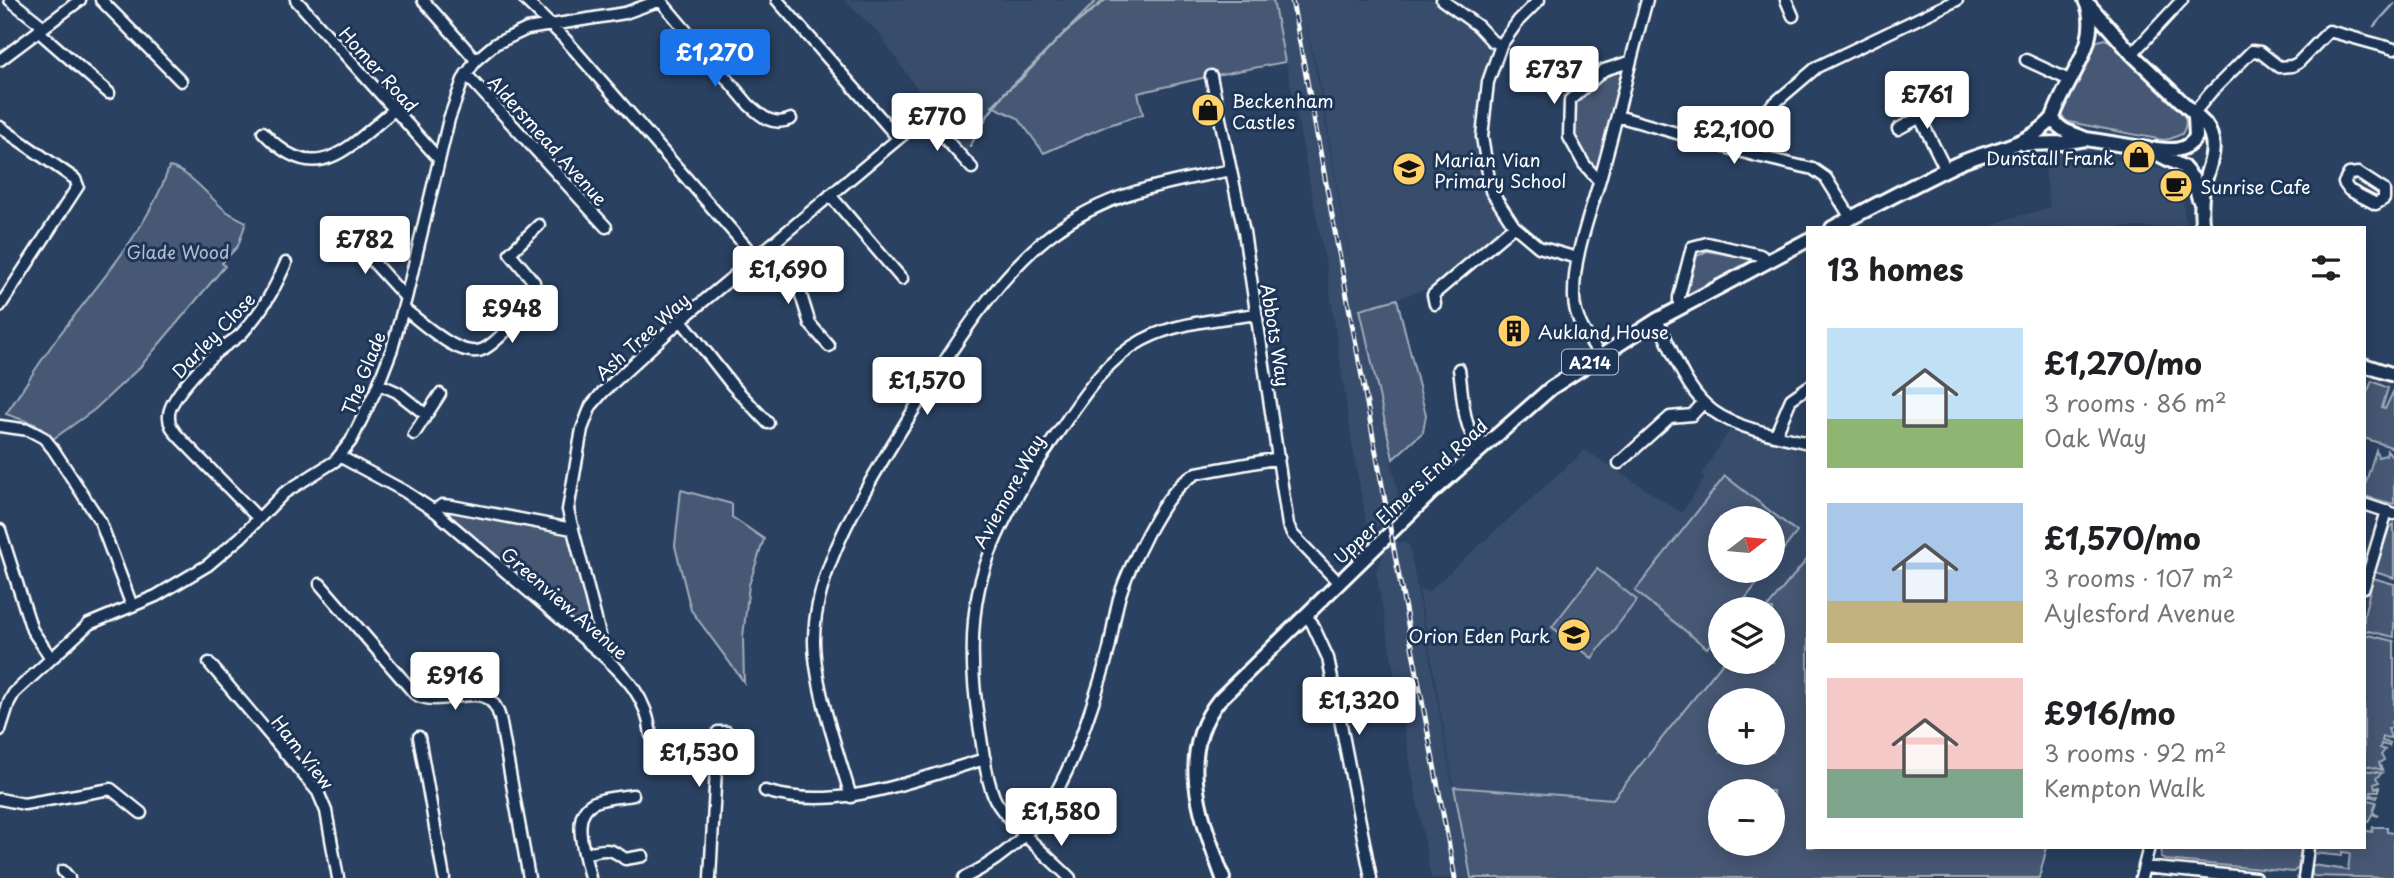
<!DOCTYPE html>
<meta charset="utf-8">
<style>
:root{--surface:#fff;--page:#f6f6f6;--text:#202124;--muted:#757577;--accent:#1a73e8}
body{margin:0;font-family:"Playpen Sans",sans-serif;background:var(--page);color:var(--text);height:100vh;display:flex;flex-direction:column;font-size:26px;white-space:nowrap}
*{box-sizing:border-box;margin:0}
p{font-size:23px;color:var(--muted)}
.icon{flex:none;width:38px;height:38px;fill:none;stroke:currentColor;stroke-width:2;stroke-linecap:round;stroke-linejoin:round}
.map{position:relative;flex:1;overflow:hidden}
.sheet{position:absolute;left:1806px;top:226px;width:560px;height:623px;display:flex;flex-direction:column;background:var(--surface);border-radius:0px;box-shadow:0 4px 18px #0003}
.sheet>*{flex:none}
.needle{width:46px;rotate:74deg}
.fabs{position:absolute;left:1708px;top:506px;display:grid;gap:14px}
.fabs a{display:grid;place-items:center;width:77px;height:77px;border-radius:50%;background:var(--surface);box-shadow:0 4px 18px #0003;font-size:35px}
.price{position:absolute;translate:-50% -60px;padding:0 16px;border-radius:7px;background:#fff;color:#222;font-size:23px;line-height:46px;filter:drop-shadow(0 2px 4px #0008)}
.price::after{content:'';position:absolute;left:50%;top:42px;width:21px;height:16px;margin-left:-10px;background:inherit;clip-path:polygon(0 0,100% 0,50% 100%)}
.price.selected{background:var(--accent);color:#fff}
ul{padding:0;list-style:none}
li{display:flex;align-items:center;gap:21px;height:175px;padding:0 21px}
li span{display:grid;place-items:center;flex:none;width:196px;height:140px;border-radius:0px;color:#555}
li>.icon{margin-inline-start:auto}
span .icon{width:84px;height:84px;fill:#fffc;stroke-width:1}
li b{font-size:30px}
h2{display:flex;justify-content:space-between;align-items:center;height:84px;padding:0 21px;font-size:30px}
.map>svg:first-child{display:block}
</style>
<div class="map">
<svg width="2394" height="878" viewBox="0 0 2394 878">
<rect width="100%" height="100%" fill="#2a4161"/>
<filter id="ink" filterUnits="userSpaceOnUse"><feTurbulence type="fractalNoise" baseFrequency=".0143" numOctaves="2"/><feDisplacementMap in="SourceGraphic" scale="14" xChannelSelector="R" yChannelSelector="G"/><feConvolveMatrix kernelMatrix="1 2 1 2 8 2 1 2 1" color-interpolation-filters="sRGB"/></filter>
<g filter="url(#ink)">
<path fill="#394e6c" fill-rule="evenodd" d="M844,0H1097L992,106L967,152L932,111L879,33Z
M1274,0H1435L1475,29L1493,50L1483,82L1476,143L1489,195L1509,224L1434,285V287L1359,310L1400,504L1390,517L1395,542L1409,544L1469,878H1431L1376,571L1385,551L1380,526L1367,525L1352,444L1327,270ZM1303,14L1319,77L1356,294L1317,77Z
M2065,150L2066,155L2112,159L2170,171L2178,180L2182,190L2186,227H1988L2011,218L2050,208L2043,152Z
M1729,431L1808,453V558L1766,609H1720V662H1723L1613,800L1454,787L1419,589L1428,592L1585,450L1682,513L1705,477L1702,474ZM1720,518H1773V570H1720Z"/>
<path fill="#465975" stroke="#a2acba" stroke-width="2" fill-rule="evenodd" d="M1097,0H1273L1285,62L1211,76L1138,93L1143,114L1106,126L1044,153L1018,118L992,106Z
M2104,39L2115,43C2131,58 2180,99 2185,118C2187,124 2185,128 2182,134L2170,139L2163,140L2069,122L2064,119L2061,109L2092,43Z
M1629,62L1599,181L1569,137L1570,100L1604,70Z
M169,167C188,169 211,199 226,211C232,215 239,218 246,222L238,246L222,263L225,266L140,367L94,410L53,439L37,425L6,414C23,389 39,363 57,338C95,288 150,227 169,167Z
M1707,251L1754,259L1685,298L1697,256Z
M1397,299L1426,415L1423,432L1393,459L1360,309Z
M2372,381L2388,388L2382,408L2385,409L2394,390V448L2364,438V399Z
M2376,450L2378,457L2386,455L2387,450L2394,458V504L2364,496V488Z
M1725,476L1797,532L1773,563V518H1720V570L1767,571L1737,609H1720V631L1707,648L1635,591Z
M681,490L732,504V517L764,539L749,585L743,637L744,682L691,610L675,546Z
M445,509L566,533L571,540L593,632L588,634L582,631L443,513Z
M2394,524V578L2375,572L2389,528Z
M1808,558V847H2047L2039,878H1471L1454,787L1613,799L1723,662H1773V609H1766ZM1720,700H1773V752H1720ZM1720,791H1773V844H1720Z
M1597,569L1637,600L1592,658L1552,627Z
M2373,578L2394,584V637L2364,630V615Z
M2364,634L2394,641V720L2391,722L2393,728L2388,729L2391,738L2383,737L2382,741L2390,743L2389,746L2381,744L2380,748L2385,750L2381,755L2384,760L2379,763L2382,770L2364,765Z
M2364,770L2382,773L2376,778L2379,782L2374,784L2375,788L2379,787V791H2371V795H2378L2377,798L2369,796L2368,800L2376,802L2373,812L2378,816L2372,814L2368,822H2364Z
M2373,827H2387V832L2394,833V878L2314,876L2312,874V865L2348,870L2350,853L2342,852V856L2313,853L2314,847H2364V830L2372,832Z
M2162,847H2301L2298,868L2293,872L2166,860L2161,858Z"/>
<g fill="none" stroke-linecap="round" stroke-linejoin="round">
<path stroke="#a7b1be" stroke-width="2.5" d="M2374,26L2394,4
M970,146L988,115L1005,92L1020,80L1064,33L1105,0"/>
<defs>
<path id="minor" d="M10,0L44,27
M101,0L181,81
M296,0L438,158
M423,0L476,60
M525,0L565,39L755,257
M660,0L749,105C761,116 773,127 791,119
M777,0L898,138
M1442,0L1478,26L1492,41L1501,45
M1539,0L1519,20L1501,45L1488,82L1482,137L1491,191L1514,226L1539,247L1577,258
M1786,0L1793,16
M38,31L109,93
M2132,54L2182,0
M0,60L80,0
M2026,60L2069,80
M466,74L606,227
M1211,76L1244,232L1288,525L1293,535L1338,582
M2193,114L2211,92L2252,51L2260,52L2279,67L2292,66L2298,63L2329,31L2394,49
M1617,116L1757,156L1813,169L1826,178L1851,218
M926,118L972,168
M1920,118L1946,170
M0,127L75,179L78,186L0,306
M1898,129L1941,106
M263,132C316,190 347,148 394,110
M1757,156L1770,107L1817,67L1957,0
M2358,173L2384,190V199L2376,204L2349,190L2344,183L2349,174Z
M1599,181L1584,164L1569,137L1570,100L1604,70L1629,62
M830,195L902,279
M346,232L406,298
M764,250L800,292L810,324L829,346
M1435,304L1433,295L1514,226
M1679,307V297L1692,247L1707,243L1760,255L1769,261
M404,309C422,322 461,361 484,349C496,343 507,329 517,320C529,308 537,300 534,282L510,253L539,225
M681,320L732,385L768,423
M1657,320C1671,347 1683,384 1706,405C1729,428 1777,435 1808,443
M1600,355C1588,338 1574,319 1574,297C1573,254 1591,213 1602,172C1618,115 1631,57 1647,0
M1459,369C1463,395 1462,427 1480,448
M379,384L397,392L425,414
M0,426L29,430L44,438L53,449L100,521L132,606
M414,434L440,394
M1776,434L1791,399L1808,387
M339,456L404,491L436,512L598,651C626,676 647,697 651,735
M1619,463L1670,417L1692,415L1703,403
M2364,504L2394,514
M434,510L442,505L452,506L572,529
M259,519L180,438C174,432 168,424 169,415C169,398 208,358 222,348C229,342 237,339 243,332C264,308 273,292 286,263
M0,530L32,630L51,658
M320,584L415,694C444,712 488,672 500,718L529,878
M2364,587L2387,511
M1305,615L1312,623L1328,658L1371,878
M598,651L600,635L568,510L582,429L591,406L603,392L681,320L941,103
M209,663L318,792L326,811L338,878
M0,730L9,702L14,693L89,624L156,596L208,565L241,537L284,493L335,461L351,441L376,390L392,349L406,298L449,119L463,80L476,60L495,44L527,29L625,13L661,0
M419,737L444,878
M765,791C838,813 915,779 985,759
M851,797C838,752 815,689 814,642C813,565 874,475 913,411C950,352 997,275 1053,233C1108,192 1166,183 1231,170
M0,799L24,804L111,789L141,813
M585,853C605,850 609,846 625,859L643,856
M2144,867L2255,878
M63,871L69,878
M590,878C586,857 568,813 595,802C607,797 621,797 633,795
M710,878L718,732H727
M964,878C1036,842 1062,793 1087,720C1095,697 1103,673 1109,649C1113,630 1115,610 1121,592C1127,572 1138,553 1147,534C1159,512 1174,485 1197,473L1279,458
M1070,878C1050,858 1004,820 994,797C985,775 983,748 979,725C972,680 969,633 979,588C992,531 1031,471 1064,424C1085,393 1108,358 1143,340C1177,322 1218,320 1256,314
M2141,878L2149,847
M2304,878L2308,847"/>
<path id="major" d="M2090,6L2132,54L2205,124C2221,146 2208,166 2203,188C2201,202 2200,214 2203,228
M2053,118C2059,132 2074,133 2086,139
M2023,144L2062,143L2086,139L2148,149L2183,167L2193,179L2199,199
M2156,149C2172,151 2186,152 2196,137L2195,116
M1832,228C1874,206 1915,184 1957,164C1991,149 2028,147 2053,118C2064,81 2105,40 2085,0
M2364,365L2394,375
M1223,878C1202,819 1175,755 1219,700L1430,494L1551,388L1657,320L1808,240"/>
</defs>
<use href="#minor" stroke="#fff" stroke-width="15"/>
<use href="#major" stroke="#fff" stroke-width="18"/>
<use href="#minor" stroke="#1d3557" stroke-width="10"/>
<use href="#major" stroke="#1d3557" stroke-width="12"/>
<defs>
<path id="rail" d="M1292,0L1455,878"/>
</defs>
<use href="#rail" stroke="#fff" stroke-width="5"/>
<use href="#rail" stroke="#1d3557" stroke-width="2.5" stroke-dasharray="8" stroke-linecap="butt"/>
</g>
</g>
<defs>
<symbol id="shop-disc" viewBox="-11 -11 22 22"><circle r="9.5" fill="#ffd166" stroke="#1d3557"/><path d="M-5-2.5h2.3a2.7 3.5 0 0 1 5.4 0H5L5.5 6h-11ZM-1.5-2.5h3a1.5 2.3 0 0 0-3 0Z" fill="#111"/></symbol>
<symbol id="school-disc" viewBox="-11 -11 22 22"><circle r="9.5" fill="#ffd166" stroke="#1d3557"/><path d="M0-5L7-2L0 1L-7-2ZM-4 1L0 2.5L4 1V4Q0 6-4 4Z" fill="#111"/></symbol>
<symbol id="cafe-disc" viewBox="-11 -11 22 22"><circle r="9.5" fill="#ffd166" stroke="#1d3557"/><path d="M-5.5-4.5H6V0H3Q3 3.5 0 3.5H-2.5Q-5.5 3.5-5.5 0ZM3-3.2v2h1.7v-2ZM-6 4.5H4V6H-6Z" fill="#111"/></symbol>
<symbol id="building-disc" viewBox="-11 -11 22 22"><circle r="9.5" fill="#ffd166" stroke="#1d3557"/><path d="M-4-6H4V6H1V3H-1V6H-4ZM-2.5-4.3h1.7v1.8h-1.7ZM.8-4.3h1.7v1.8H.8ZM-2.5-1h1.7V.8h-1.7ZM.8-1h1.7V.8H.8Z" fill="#111"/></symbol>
</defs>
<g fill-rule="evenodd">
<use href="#shop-disc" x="1189" y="91" width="38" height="38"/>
<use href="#shop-disc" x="2120" y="138" width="38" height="38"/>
<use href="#school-disc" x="1390" y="150" width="38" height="38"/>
<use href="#cafe-disc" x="2157" y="167" width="38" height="38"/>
<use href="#building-disc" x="1495" y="312" width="38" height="38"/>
<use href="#school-disc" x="1555" y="616" width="38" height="38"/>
</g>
<g text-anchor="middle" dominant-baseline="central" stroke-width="6" stroke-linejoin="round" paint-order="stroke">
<rect fill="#1d3557" stroke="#bbc2cd" stroke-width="2" x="1562" y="349.5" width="56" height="25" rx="5"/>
<g font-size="16" font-weight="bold" fill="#fff">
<text x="1590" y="362">A214</text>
</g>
<g font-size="18" fill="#fff" stroke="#1d3557">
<text transform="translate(379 69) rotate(48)">Homer Road</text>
<text transform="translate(548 140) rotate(48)">Aldersmead Avenue</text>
<text transform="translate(213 335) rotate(-46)">Darley Close</text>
<text transform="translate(1276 335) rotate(81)">Abbots Way</text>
<text transform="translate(642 336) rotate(-42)">Ash Tree Way</text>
<text transform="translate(363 373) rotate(-68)">The Glade</text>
<text transform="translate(1008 491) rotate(-61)">Aviemore Way</text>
<text transform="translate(1410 491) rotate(-43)">Upper Elmers End Road</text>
<text transform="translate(565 603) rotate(41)">Greenview Avenue</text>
<text transform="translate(303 752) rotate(52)">Ham View</text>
</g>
<g font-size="18" fill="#fff" stroke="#1d3557" text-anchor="start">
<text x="1232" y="100">Beckenham<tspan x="1232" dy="21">Castles</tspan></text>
<text x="2114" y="157" text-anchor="end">Dunstall Frank</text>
<text x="1434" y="159">Marian Vian<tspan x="1434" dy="21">Primary School</tspan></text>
<text x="2200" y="186">Sunrise Cafe</text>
<text x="1538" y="331">Aukland House</text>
<text x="1550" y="635" text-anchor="end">Orion Eden Park</text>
</g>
<g font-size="18" fill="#b5bdc8" stroke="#1d3557">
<text x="178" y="251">Glade Wood</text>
</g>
</g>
</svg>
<div class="fabs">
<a><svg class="needle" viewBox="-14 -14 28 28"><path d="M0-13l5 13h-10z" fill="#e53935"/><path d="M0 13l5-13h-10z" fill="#757577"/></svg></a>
<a><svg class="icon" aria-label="layers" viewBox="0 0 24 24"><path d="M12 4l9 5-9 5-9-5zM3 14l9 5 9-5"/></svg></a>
<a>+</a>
<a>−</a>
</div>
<b class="price selected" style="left:715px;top:89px">£1,270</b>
<b class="price" style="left:1554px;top:106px">£737</b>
<b class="price" style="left:1927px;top:131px">£761</b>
<b class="price" style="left:937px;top:153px">£770</b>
<b class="price" style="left:1734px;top:166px">£2,100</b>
<b class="price" style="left:365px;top:276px">£782</b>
<b class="price" style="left:788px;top:306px">£1,690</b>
<b class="price" style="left:512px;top:345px">£948</b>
<b class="price" style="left:927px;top:417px">£1,570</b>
<b class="price" style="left:455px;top:712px">£916</b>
<b class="price" style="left:1359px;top:737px">£1,320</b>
<b class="price" style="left:699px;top:789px">£1,530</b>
<b class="price" style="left:1061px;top:848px">£1,580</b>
<section class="sheet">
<h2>13 homes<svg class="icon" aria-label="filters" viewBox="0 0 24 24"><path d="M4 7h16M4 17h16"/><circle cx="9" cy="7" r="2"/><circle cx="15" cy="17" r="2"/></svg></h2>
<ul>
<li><span style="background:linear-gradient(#bfe0f5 65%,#8fb573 0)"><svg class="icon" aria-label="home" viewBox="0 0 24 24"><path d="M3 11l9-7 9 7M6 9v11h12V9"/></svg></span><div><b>£1,270/mo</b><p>3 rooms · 86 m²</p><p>Oak Way</p></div></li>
<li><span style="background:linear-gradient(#a9c7e8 70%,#c2b280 0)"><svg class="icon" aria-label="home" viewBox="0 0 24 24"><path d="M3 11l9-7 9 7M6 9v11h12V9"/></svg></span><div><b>£1,570/mo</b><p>3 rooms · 107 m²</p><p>Aylesford Avenue</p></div></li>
<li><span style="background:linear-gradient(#f6c9c9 65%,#7fa58c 0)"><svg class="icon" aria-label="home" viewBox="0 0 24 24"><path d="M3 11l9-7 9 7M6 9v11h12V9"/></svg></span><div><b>£916/mo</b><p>3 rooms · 92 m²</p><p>Kempton Walk</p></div></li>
</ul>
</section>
</div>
